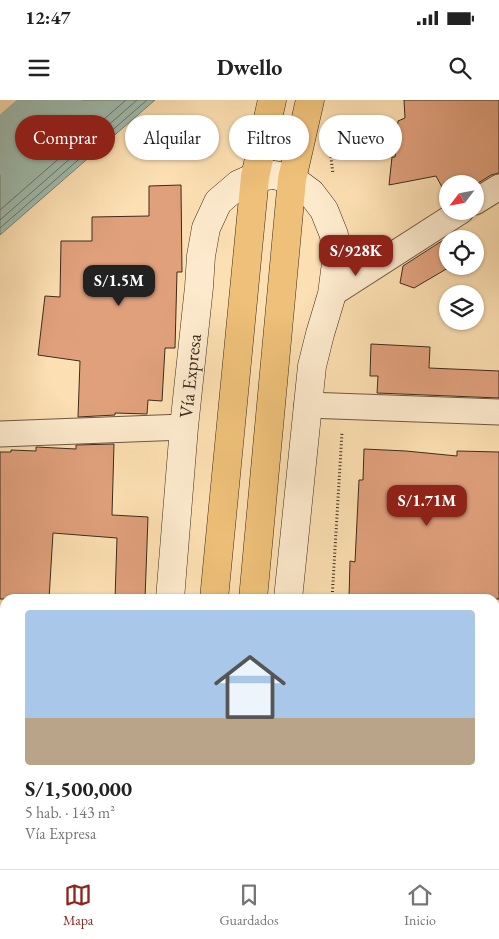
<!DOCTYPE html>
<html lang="es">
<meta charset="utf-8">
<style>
:root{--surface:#fff;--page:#f6f6f6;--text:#222;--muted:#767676;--line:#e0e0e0;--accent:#8f2418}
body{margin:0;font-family:"EB Garamond",serif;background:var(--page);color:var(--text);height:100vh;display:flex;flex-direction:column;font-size:19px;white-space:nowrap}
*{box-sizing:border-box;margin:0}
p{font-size:16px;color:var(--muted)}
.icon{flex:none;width:28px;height:28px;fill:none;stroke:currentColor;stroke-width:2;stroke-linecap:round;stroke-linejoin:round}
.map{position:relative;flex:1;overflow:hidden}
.sheet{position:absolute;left:0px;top:494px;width:500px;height:276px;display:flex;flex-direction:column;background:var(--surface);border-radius:15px 15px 0 0;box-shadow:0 1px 4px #0004}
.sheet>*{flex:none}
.top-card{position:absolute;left:15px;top:15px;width:470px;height:45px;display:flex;gap:10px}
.needle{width:32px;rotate:238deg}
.buttons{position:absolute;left:439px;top:75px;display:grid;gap:10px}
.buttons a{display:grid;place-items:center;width:45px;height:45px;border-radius:50%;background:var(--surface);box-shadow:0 1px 4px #0004;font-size:25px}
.price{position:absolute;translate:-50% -42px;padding:0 11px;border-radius:10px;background:var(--accent);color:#fff;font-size:16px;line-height:32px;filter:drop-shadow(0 1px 2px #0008)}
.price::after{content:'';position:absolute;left:50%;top:30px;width:15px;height:11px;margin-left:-8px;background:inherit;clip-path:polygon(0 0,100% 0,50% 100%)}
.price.selected{background:#222;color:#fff}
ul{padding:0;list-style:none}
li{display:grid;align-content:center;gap:10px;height:265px;padding:0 25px}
li span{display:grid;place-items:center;height:155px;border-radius:5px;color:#555}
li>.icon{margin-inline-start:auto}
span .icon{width:90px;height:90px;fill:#fffc;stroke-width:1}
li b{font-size:21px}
.tag{padding:0 18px;border-radius:22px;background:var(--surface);box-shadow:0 1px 4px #0004;font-size:18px;line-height:45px}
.tag.selected{background:var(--accent);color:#fff}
.status{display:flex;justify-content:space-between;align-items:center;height:35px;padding:0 25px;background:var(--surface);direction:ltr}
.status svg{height:14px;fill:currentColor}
header{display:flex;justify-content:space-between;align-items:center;height:65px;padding:0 25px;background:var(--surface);font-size:22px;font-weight:700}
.menu{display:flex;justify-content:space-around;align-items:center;height:70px;border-top:1px solid var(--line);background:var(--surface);font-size:14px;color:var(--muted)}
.menu a{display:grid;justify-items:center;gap:2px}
.menu .selected{color:var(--accent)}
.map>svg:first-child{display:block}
</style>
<div class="status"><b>12:47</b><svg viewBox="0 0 49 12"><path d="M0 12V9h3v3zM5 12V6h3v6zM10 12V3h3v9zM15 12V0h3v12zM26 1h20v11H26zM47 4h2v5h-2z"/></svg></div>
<header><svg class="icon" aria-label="menu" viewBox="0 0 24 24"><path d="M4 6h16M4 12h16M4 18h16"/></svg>Dwello<svg class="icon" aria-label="search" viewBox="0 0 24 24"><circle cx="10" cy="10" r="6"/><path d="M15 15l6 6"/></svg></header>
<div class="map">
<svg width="499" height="769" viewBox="0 0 499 769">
<rect width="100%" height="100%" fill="#fcdfb2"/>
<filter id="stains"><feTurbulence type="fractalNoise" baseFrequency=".004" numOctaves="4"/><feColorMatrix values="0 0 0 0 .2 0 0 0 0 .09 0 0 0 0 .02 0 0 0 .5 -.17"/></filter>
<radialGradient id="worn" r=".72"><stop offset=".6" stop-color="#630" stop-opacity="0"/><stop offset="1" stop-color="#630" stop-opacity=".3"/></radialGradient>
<path fill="#9fbcaf" stroke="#788275" d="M56,0H155L0,135V49Z"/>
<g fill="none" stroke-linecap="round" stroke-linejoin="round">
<path stroke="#6e7466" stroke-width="1" d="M0,52L5,51L56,6L58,0
M0,59L5,58L9,56L61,11L64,6L65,0
M0,66L7,65L14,62L65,16L71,9L72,0
M0,110L126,0
M0,120L137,0
M0,128L147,0"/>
<path stroke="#9fbcaf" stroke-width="52" d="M0,49L56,0"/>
</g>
<path fill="#e0a07c" stroke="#3d2b1d" d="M404,0H499V73L491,75L475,85V84H448V98L436,76L389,85L392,57H395L398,21L405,18Z
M181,85L182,172H177L175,248H165L162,301L148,300L147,314L115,313V315L78,317L80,261L38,255L45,196L60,197L61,141H92V117L149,116V86Z
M448,137V168L414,188L400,183L403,166Z
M371,244L430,247L429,268L499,271V298L377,293L378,276H370Z
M114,344L112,415L148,417L145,499H115L117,438L53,433L49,499H0V352H11V350L36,351V347L76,349V345Z
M364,349L406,351L457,356V351L499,352V499H349L350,461L355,462L359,380H363Z"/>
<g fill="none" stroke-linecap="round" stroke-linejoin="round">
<defs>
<path id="minor" d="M475,102L499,87
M332,194L461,111
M307,305L499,312
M0,334L184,327
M0,617H5
M495,617H499"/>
<g id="secondary">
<path id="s1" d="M170,499L184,327L199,187L201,156L206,128L218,102L239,84L255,77L274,75L292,79L311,93L324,110L334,135L336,163L332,194L320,234L312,266L288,499"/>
<path d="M146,769V765"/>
<path d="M262,769V765"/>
</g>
<path id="primary" d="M214,499L255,77L272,0
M253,499L292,79L310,0
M188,769V765
M227,769L228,765"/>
</defs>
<use href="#minor" stroke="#6d5842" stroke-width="27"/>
<use href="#secondary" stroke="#3d2b1d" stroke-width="29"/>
<use href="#primary" stroke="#3d2b1d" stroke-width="29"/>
<path stroke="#3d2b1d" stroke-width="3" stroke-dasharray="1 2.5" stroke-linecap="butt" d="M330,50L333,74
M332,499L342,332
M311,769L312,765"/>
<use href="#minor" stroke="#fdeacd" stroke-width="25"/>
<use href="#secondary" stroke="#fdeacd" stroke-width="28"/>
<use href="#primary" stroke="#eec079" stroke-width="28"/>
</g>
<g text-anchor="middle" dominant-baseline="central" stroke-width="4.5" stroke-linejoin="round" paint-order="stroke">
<g font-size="19" fill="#3d2b1d" stroke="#fdeacd">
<text stroke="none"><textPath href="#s1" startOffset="224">Vía Expresa</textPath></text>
</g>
</g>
<rect width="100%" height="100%" filter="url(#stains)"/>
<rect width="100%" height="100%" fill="url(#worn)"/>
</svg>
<div class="buttons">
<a><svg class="needle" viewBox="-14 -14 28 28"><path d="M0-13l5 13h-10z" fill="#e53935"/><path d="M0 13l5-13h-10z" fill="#767676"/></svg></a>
<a><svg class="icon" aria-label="locate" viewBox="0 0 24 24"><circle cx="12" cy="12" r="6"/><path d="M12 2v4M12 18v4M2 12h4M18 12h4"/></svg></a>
<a><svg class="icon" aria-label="layers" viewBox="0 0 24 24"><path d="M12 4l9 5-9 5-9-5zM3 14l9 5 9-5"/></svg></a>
</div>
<b class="price" style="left:356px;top:177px">S/928K</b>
<b class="price selected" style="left:119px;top:207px">S/1.5M</b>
<b class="price" style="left:427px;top:427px">S/1.71M</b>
<div class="top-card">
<a class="tag selected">Comprar</a>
<a class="tag">Alquilar</a>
<a class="tag">Filtros</a>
<a class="tag">Nuevo</a>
</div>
<section class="sheet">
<ul>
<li><span style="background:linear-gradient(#a9c7e8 70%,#b9a48a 0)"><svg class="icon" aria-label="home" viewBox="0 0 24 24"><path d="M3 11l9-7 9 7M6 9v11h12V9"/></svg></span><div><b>S/1,500,000</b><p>5 hab. · 143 m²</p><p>Vía Expresa</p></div></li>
</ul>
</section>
</div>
<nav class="menu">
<a class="selected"><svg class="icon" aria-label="map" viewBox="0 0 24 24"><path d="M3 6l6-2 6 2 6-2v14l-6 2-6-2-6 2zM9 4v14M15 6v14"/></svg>Mapa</a>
<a><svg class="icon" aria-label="saved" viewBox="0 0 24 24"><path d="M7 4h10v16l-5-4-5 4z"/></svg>Guardados</a>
<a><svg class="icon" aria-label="home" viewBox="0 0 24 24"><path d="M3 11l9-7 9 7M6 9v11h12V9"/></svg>Inicio</a>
</nav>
